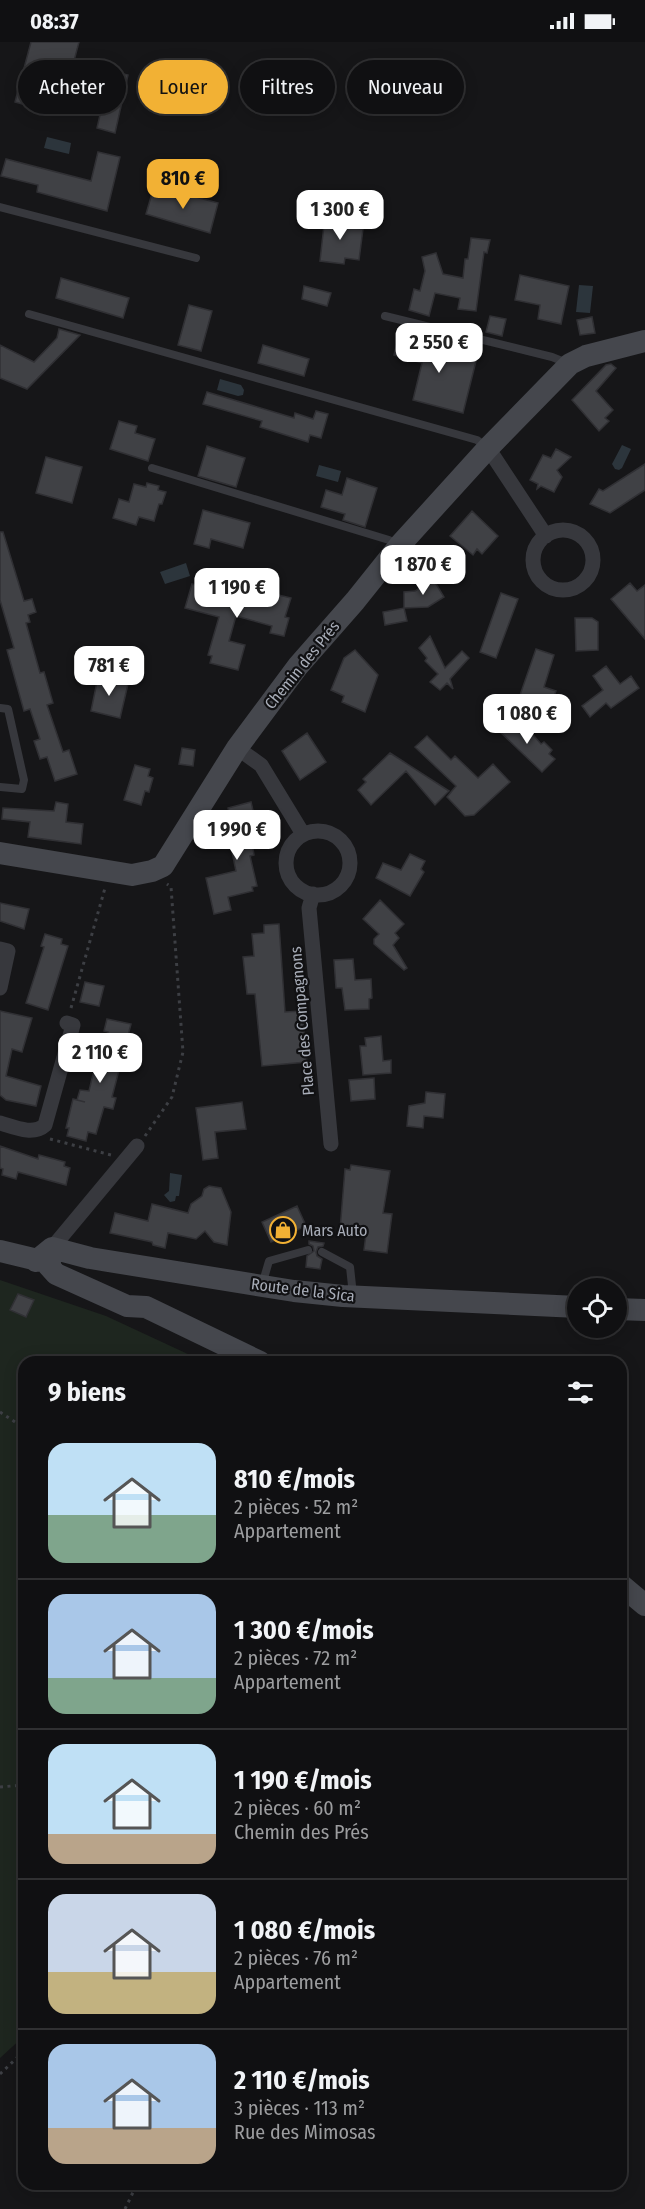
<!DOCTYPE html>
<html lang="fr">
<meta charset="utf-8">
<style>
:root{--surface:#101012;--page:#1e1e20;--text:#f1f3f6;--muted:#9c9d9f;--line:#303032;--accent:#f2b134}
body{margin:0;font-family:"Fira Sans Condensed",sans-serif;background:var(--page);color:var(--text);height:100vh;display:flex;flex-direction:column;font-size:22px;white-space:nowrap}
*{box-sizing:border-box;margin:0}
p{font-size:20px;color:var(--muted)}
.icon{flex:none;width:33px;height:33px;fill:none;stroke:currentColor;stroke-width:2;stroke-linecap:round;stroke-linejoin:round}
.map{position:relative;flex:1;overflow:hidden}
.sheet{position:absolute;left:18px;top:1314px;width:609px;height:834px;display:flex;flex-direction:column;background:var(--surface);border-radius:18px;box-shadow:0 3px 15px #0003,0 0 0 2px var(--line)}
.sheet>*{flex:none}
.guide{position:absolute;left:18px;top:18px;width:609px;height:54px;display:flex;gap:12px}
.fabs{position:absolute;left:567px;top:1236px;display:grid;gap:12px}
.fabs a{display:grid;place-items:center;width:60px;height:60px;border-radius:50%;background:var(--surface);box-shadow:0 3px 15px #0003,0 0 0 2px var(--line);font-size:30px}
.price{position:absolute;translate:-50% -51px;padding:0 14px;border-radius:12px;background:#fff;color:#222;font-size:20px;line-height:39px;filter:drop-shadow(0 2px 3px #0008)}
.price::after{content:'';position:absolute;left:50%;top:36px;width:18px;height:14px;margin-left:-9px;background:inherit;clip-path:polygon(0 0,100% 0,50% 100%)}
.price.current{background:var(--accent);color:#111}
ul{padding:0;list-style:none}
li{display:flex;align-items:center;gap:18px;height:150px;padding:0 30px}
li+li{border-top:2px solid var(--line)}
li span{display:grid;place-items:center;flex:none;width:168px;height:120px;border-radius:18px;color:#555}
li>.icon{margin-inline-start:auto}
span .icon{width:72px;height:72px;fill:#fffc;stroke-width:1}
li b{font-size:26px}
h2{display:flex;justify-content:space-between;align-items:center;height:72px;padding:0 30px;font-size:26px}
.tag{padding:0 21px;border-radius:27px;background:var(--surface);box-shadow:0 3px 15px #0003,0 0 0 2px var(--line);font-size:21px;line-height:54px}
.tag.current{background:var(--accent);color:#111}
.status{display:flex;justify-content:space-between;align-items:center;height:42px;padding:0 30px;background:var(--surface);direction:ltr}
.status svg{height:16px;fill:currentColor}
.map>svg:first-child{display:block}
</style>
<div class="status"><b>08:37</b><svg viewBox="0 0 49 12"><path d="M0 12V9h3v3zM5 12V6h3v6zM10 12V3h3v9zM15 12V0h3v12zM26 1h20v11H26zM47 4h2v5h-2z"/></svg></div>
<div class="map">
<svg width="645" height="2167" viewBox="0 0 645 2167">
<rect width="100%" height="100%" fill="#161618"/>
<path fill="#1e261f" d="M0,1238L106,1274L205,1320H24V1994L0,2016Z"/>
<path fill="#2c353c" d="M47,95L71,101L69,112L44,106Z
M579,243L593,244L590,271L576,270Z
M220,337L241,343L244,348L243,353L238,354L217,348Z
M622,403L631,407L622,426L619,428L615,427L612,422Z
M319,423L341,429L338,440L316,434Z
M186,521L190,534L165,542L160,530Z
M170,1131L182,1133L179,1154H176L175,1159L170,1160L164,1153L169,1149Z"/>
<path fill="#404145" stroke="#303034" stroke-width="1.5" d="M31,0H79L67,45L56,42L48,69L15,60Z
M110,29L128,33L115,91L97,86Z
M98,110L120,115L107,169L37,150L38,143L1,134L6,117L91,139Z
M153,148L187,157L188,153L218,161L210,191L146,172Z
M325,174L349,177L348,185L363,187L359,218L345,216L344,222L320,219Z
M471,196L490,198L487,211L484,210L476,269L458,267L460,256L435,251L429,274L409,268L414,247L420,249L425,229L422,215L436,211L443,232L463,236L465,217H468Z
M520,233L569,244L561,282L538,277L540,263L515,258Z
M61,236L129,256L123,276L56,256Z
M304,244L331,251L327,264L302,257Z
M189,263L212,269L201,309L178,303Z
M490,274L506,277L502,294L486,290Z
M592,275L595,291L580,293L577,278Z
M59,287L80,293L27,347L0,336V303L34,320L57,296Z
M399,294L477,315L463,371L413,358L422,321L394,313Z
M263,303L309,317L304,334L258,321Z
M611,322L616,326L596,349L613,368L605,376L609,379L599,389L572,358L606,323Z
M207,350L294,376L295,371L313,377L316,369L328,372L321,396L310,393L308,400L260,385L262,379L203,362Z
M119,379L137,384L135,391L155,397L148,419L110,407Z
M207,404L245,416L236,445L198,434Z
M556,407L571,415L557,428L562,435L554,450L541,444L537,447L538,442L530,438L543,413L551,416Z
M46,415L82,425L72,461L36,451Z
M645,422V448L610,471L590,462L599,447L603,449Z
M347,436L377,446L365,485L343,478L345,472L321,465L326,448L342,453Z
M147,441L159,444L158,448L166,450L162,462H159L154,479L139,475L136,483L113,476L119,457L129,460L134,442L146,445Z
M203,468L250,481L243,506L211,497L209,506L194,502Z
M472,469L498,494L482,512L477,507L473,513L450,494Z
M0,490H3L24,559L32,557L36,570L28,573L30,580L26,581L40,631L44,630L53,661L47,663L63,710L69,708L77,732L55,739L47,715L40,717L34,699L40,697L30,667L24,669L7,608L14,606L0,558Z
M433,537L444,555L428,565L404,566V550L415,549Z
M630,541L637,549L645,543V597L611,557Z
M192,542L241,555L242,552L260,557L262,553L269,555L270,551L291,556L285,575L289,576L284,594L270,591L272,584L236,574L229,599L245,603L238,628L210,621L212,614L208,613L219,575L185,566Z
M501,551L518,557L496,616L480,610Z
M404,566L407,579L385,583L383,570Z
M575,576H592L598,580V608L576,609Z
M430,594L445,626L462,609L469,616L450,637L453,647L447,641L440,648L430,640L438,632L425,619L427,616L419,606Z
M536,607L554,613L544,645L556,649L548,670L518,659Z
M355,608L378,633L365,670L342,660L344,654L331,648L344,616Z
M606,624L620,642L631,634L639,646L611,666L606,661L590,675L582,664L603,648L593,634Z
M98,635L128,642L120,676L91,669Z
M502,678L517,683L525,691L529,688L541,702L544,700L552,708L549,712L555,717L542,730L495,685Z
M307,691L326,720L300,738L282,709Z
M427,694L451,718L455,714L478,736L493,722L510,740L474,773L465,774L447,755L456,744L415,705Z
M182,706L195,708L193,724L179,722Z
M390,711L401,718L449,749L435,763L406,729L371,763L358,748L366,740L363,737Z
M135,723L150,727L148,734L153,736L149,750L145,749L141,763L124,758Z
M56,760L68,762L66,780L83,782L81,802L28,795L30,780L2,777L3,766L54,769Z
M251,760L260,798L252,800L254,813L250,814L257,844L252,845L253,849L228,855L231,868L214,872L206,836L236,829L231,805L237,804L228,766Z
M410,812L425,819L421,827L424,830L410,854L376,836L383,821L401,828Z
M380,858L404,882L395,891L399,896L393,903L407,926L404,928L374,902V897L379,892L363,877Z
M0,861L29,867L24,887L0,879Z
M279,882L285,970L302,969L307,1020L262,1024L255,952H247L243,915L254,914L252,892L264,891V883Z
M45,892L62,897L61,902L68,904L48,968L26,961L44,905L41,904Z
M353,917L355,938L371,937L372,956L369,957V967L345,968L342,946H336L334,918Z
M85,940L104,944L99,964L80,960Z
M0,969L32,976L22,1010L12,1007L6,1034L41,1044L36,1064L6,1058L0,1053Z
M107,977L131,982L112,1055L116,1056L113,1067L104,1065L96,1092L88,1090L86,1099L67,1094L69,1086H66L73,1057L85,1060L77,1058L80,1048L89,1049L98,1012L101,1013L108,990L104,989Z
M381,994L383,1019L391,1018V1031L363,1033L360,1004H366L365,996Z
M374,1036L375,1057L351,1059L349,1038Z
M426,1050L445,1052L443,1076L424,1074L423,1086L407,1084L409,1064L425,1061Z
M242,1060L246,1087L215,1090L218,1116L203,1118L196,1066Z
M0,1104L38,1117L39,1113L65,1120L64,1124L70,1126L66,1143L18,1130L16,1137L2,1133L3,1127L0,1126Z
M351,1123L390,1129L383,1171L392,1172L387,1211L364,1208L366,1192L340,1188L345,1127L350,1128Z
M209,1144L221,1146L231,1170L227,1203L214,1200L205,1189L196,1197L168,1191L165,1206L153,1203L152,1200L110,1191L115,1171L148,1179L152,1162L188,1171L191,1162L202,1154L204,1147Z
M297,1164L306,1184L271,1200L262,1180Z
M309,1199L324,1201L323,1204L318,1205L316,1210L317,1214L322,1217L320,1227L306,1225L307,1214L314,1209L313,1204L309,1202Z
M18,1252L34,1258L26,1275L10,1268Z"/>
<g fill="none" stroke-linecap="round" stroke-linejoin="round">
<path stroke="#3d3f44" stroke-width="3" stroke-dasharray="3 4.5" stroke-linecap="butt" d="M71,966L105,846
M145,1094L172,1055L183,1010L171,845L167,842
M50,1097L111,1113
M0,1370L24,1386
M0,1745L24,1743
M0,2032L24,2009
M125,2167L137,2142"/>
<path stroke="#37383d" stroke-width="8" d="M0,165L196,216
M29,272L477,398L485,404
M385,274L552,315L567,321
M152,426L389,498L397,502
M0,666L8,667L24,738L22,747L0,745
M322,1210L350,1225L353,1253
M262,1243L269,1219L308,1208"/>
<path stroke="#37383d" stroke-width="15" d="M488,406L546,494
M533 518a30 30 0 1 1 60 0a30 30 0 1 1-60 0Z
M237,706L261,723L303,792
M286 821a32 32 0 1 1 64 0a32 32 0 1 1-64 0Z
M313,852L309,866L331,1102
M0,907L8,909L0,946
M0,1081C14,1085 33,1094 45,1083L73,983L67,981
M52,1206L137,1104"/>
<path stroke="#45474d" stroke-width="22" d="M0,811L132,833L152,829L163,824L237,706L298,624L355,559L399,504L488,406L570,322L586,314L645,299
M0,1209L50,1221
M36,1219L52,1206L90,1216L294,1249L343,1254L578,1265
M47,1222L56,1232L127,1264L146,1265L260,1320
M616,1267L645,1268
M621,1543L645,1563"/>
</g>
<defs>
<symbol id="shop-ring" viewBox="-11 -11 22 22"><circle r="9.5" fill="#111113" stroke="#f2b134" stroke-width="1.5"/><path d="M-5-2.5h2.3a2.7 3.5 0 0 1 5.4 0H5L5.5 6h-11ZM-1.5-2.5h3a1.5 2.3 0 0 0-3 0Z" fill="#f2b134"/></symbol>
</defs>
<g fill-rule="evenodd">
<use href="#shop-ring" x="268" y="1173" width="30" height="30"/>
</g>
<g text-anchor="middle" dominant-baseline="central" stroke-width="4.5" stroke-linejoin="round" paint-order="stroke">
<g font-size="16" fill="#a8adb8" stroke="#111113">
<text transform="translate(302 623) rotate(-51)">Chemin des Prés</text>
<text transform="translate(302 979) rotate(-95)">Place des Compagnons</text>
<text transform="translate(303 1248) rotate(7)">Route de la Sica</text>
</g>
<g font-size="16" fill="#a8adb8" stroke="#111113" text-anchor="start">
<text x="302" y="1188">Mars Auto</text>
</g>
</g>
</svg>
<div class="fabs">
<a><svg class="icon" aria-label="locate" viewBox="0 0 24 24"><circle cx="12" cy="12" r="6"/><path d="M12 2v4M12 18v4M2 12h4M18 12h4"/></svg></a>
</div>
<b class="price current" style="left:183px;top:168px">810 €</b>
<b class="price" style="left:340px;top:199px">1 300 €</b>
<b class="price" style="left:439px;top:332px">2 550 €</b>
<b class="price" style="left:423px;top:554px">1 870 €</b>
<b class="price" style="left:237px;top:577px">1 190 €</b>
<b class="price" style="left:109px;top:655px">781 €</b>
<b class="price" style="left:527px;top:703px">1 080 €</b>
<b class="price" style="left:237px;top:819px">1 990 €</b>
<b class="price" style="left:100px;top:1042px">2 110 €</b>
<div class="guide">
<a class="tag">Acheter</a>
<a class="tag current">Louer</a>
<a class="tag">Filtres</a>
<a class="tag">Nouveau</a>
</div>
<section class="sheet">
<h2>9 biens<svg class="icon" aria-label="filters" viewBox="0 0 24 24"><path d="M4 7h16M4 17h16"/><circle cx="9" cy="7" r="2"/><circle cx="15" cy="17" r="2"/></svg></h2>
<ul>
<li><span style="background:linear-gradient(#bfe0f5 60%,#7fa58c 0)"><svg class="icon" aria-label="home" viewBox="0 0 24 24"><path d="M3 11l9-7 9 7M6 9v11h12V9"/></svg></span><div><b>810 €/mois</b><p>2 pièces · 52 m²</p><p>Appartement</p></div></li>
<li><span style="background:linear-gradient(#a9c7e8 70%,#7fa58c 0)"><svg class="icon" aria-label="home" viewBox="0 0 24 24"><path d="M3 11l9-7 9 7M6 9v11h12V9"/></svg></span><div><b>1 300 €/mois</b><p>2 pièces · 72 m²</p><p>Appartement</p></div></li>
<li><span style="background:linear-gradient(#bfe0f5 75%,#b9a48a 0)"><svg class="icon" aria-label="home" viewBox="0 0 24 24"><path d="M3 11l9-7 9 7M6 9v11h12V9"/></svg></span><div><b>1 190 €/mois</b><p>2 pièces · 60 m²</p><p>Chemin des Prés</p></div></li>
<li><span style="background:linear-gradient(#c9d6e8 65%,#c2b280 0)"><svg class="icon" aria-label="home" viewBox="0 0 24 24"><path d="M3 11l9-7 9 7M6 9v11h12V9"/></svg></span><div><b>1 080 €/mois</b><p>2 pièces · 76 m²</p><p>Appartement</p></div></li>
<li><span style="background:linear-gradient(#a9c7e8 70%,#b9a48a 0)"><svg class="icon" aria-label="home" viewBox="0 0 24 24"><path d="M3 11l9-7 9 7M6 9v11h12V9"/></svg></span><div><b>2 110 €/mois</b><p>3 pièces · 113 m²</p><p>Rue des Mimosas</p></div></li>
</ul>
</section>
</div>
